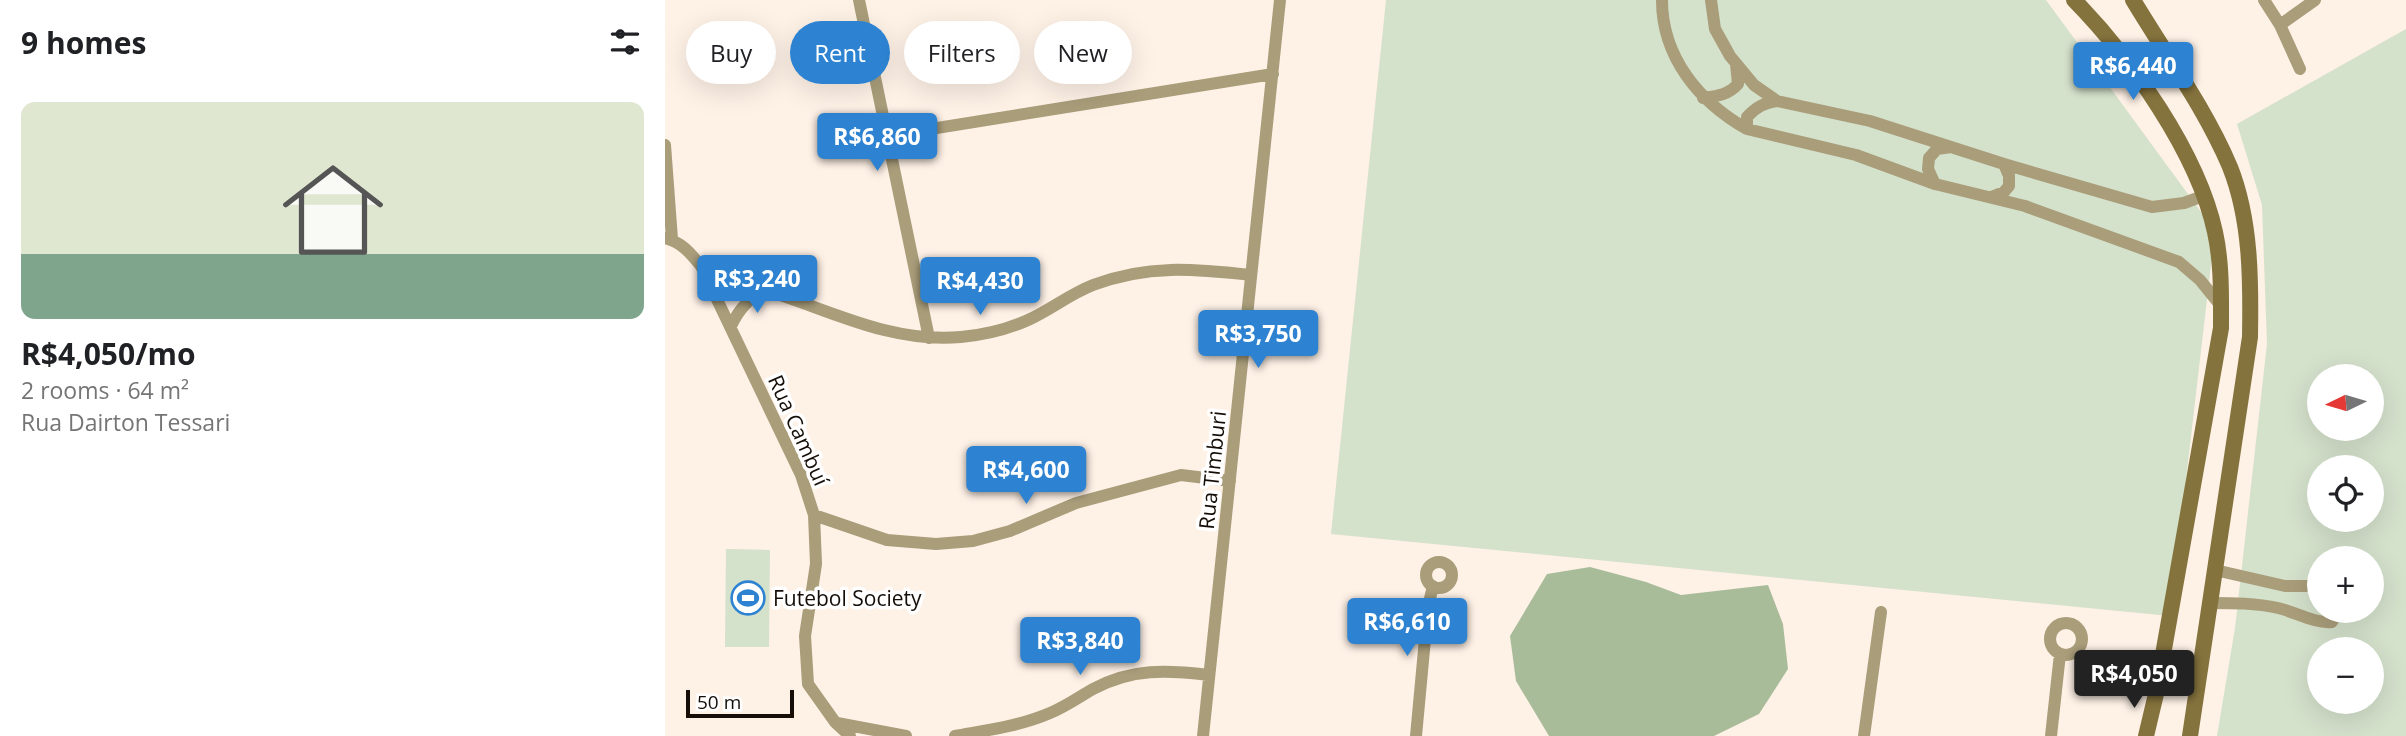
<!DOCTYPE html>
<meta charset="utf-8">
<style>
:root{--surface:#fff;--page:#f6f6f6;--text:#202124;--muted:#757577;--accent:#2d83d1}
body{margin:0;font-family:"Open Sans",sans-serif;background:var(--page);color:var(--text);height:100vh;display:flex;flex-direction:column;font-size:26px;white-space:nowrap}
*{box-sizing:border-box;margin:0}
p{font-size:23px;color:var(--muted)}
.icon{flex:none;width:38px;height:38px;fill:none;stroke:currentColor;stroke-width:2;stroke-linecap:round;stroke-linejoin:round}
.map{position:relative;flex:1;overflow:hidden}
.side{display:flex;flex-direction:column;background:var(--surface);width:665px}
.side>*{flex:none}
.hud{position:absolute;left:21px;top:21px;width:665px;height:63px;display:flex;gap:14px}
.needle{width:46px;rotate:265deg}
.tools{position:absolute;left:1642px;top:364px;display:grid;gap:14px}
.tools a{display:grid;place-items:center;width:77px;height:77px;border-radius:50%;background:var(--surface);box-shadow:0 7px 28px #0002;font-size:35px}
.scale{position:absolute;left:21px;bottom:18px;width:108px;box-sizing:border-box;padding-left:7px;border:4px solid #150e08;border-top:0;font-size:19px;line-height:24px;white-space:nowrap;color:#150e08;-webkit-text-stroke:5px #fff;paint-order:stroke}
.price{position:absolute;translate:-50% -60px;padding:0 16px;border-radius:7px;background:var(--accent);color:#fff;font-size:23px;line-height:46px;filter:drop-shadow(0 2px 4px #0008)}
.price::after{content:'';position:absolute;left:50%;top:42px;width:21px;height:16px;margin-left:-10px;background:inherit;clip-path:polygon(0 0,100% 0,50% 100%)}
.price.on{background:#222;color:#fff}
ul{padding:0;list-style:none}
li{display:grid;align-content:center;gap:14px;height:371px;padding:0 21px}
li span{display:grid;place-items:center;height:217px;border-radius:14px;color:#555}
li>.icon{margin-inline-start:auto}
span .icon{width:126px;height:126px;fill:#fffc;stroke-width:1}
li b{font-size:30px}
h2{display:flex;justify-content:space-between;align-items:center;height:84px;padding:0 21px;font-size:30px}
.chip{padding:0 24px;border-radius:32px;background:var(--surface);box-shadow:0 7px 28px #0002;font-size:24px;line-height:63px}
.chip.on{background:var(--accent);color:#fff}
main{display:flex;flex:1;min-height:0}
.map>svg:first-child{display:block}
</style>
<main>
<section class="side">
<h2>9 homes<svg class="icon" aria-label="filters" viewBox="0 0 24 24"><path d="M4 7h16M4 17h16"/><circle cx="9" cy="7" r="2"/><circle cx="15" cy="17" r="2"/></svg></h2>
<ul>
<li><span style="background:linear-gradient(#dfe7d0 70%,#7fa58c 0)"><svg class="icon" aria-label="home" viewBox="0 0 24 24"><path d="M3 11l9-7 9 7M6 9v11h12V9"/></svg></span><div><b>R$4,050/mo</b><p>2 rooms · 64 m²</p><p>Rua Dairton Tessari</p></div></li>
</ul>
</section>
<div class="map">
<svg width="1741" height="736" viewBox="0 0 1741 736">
<rect width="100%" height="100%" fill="#fef1e6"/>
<path fill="#d4e1cb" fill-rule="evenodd" d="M721,0H1381L1550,231L1505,616L666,534Z
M1741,29V736H1552L1570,628L1602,344L1597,205L1572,124ZM1654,376H1706V429H1654ZM1654,467H1706V520H1654ZM1654,558H1706V611H1654ZM1654,649H1706V702H1654Z
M61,549L105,550L104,647H60Z"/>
<path fill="#a8bc9a" d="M925,567L981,582L1016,595L1103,585L1118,624L1123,669L1094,714L1049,736H884L851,681L845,636L882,574Z"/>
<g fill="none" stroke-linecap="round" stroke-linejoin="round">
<path stroke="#a99d7a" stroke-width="12" d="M194,0L264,338
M997,0C997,57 1034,102 1082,129L1191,155L1270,184L1360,206L1514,262L1535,280L1556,306
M1046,0L1050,29L1065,56L1089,85L1112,101L1205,121L1339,164L1487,207L1519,203L1538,196
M1599,0L1615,25L1635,69
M1615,25L1650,0
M1038,98C1053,96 1063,95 1073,84L1071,64
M1082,129V117C1091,107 1099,103 1112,101
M222,136L608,74
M0,145L7,239
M1270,184L1263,169L1264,158L1272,149L1286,147
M1326,197L1339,192L1344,186V176L1339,164
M0,238C17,242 26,254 36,266L136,475L149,515L151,564L140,636L143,684L170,722L185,736
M36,266C71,279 106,292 141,304C192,323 241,342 296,337C318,335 343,329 363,320C385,310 405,294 428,285C483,264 529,269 586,275
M66,326C74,309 83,300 99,289
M149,515L222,540L271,544L308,541L345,531L411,503L516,475L565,481
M761 575a13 13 0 1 1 26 0a13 13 0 1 1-26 0Z
M1550,570L1620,586H1654
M1545,603C1568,603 1591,603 1613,608C1630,612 1651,624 1667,622L1673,611
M1385 639a16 16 0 1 1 32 0a16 16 0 1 1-32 0Z
M172,723L241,736
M290,736C323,730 355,726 385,713C400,707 414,697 428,689C467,668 502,670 544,675
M538,736L615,0
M751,736L763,607L768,586
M1199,736L1216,612
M1386,736L1395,654"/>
<path stroke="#85733d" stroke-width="16" d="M1409,0C1465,57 1533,153 1550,232C1557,264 1556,296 1556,328L1491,694L1481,736
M1468,0C1501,55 1540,108 1565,167C1586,220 1586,281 1585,337L1525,736"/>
</g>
<defs>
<symbol id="stadium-ring" viewBox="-11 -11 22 22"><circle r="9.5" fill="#fff" stroke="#2d83d1" stroke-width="1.5"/><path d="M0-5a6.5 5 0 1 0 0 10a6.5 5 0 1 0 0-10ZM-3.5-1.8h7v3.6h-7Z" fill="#2d83d1"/></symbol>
</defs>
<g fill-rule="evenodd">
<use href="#stadium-ring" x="64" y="579" width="38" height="38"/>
</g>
<g text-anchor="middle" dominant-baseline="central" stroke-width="7" stroke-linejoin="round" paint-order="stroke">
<g font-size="21" fill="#150e08" stroke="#fff">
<text transform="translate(134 430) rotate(66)">Rua Cambuí</text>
<text transform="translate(547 470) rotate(-84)">Rua Timburi</text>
</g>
<g font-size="21" fill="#150e08" stroke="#fff" text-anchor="start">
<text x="108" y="598">Futebol Society</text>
</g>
</g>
</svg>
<div class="tools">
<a><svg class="needle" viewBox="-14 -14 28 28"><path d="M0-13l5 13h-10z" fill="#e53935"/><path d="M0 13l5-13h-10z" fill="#757577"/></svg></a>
<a><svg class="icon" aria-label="locate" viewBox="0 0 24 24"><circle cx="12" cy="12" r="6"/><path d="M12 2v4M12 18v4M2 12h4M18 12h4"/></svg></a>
<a>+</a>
<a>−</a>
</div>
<div class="scale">50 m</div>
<b class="price" style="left:1468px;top:102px">R$6,440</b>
<b class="price" style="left:212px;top:173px">R$6,860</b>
<b class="price" style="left:92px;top:315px">R$3,240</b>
<b class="price" style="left:315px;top:317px">R$4,430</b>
<b class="price" style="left:593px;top:370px">R$3,750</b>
<b class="price" style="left:361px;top:506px">R$4,600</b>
<b class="price" style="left:742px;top:658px">R$6,610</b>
<b class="price" style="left:415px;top:677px">R$3,840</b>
<b class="price on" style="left:1469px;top:710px">R$4,050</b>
<div class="hud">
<a class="chip">Buy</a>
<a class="chip on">Rent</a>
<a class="chip">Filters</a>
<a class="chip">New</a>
</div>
</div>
</main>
